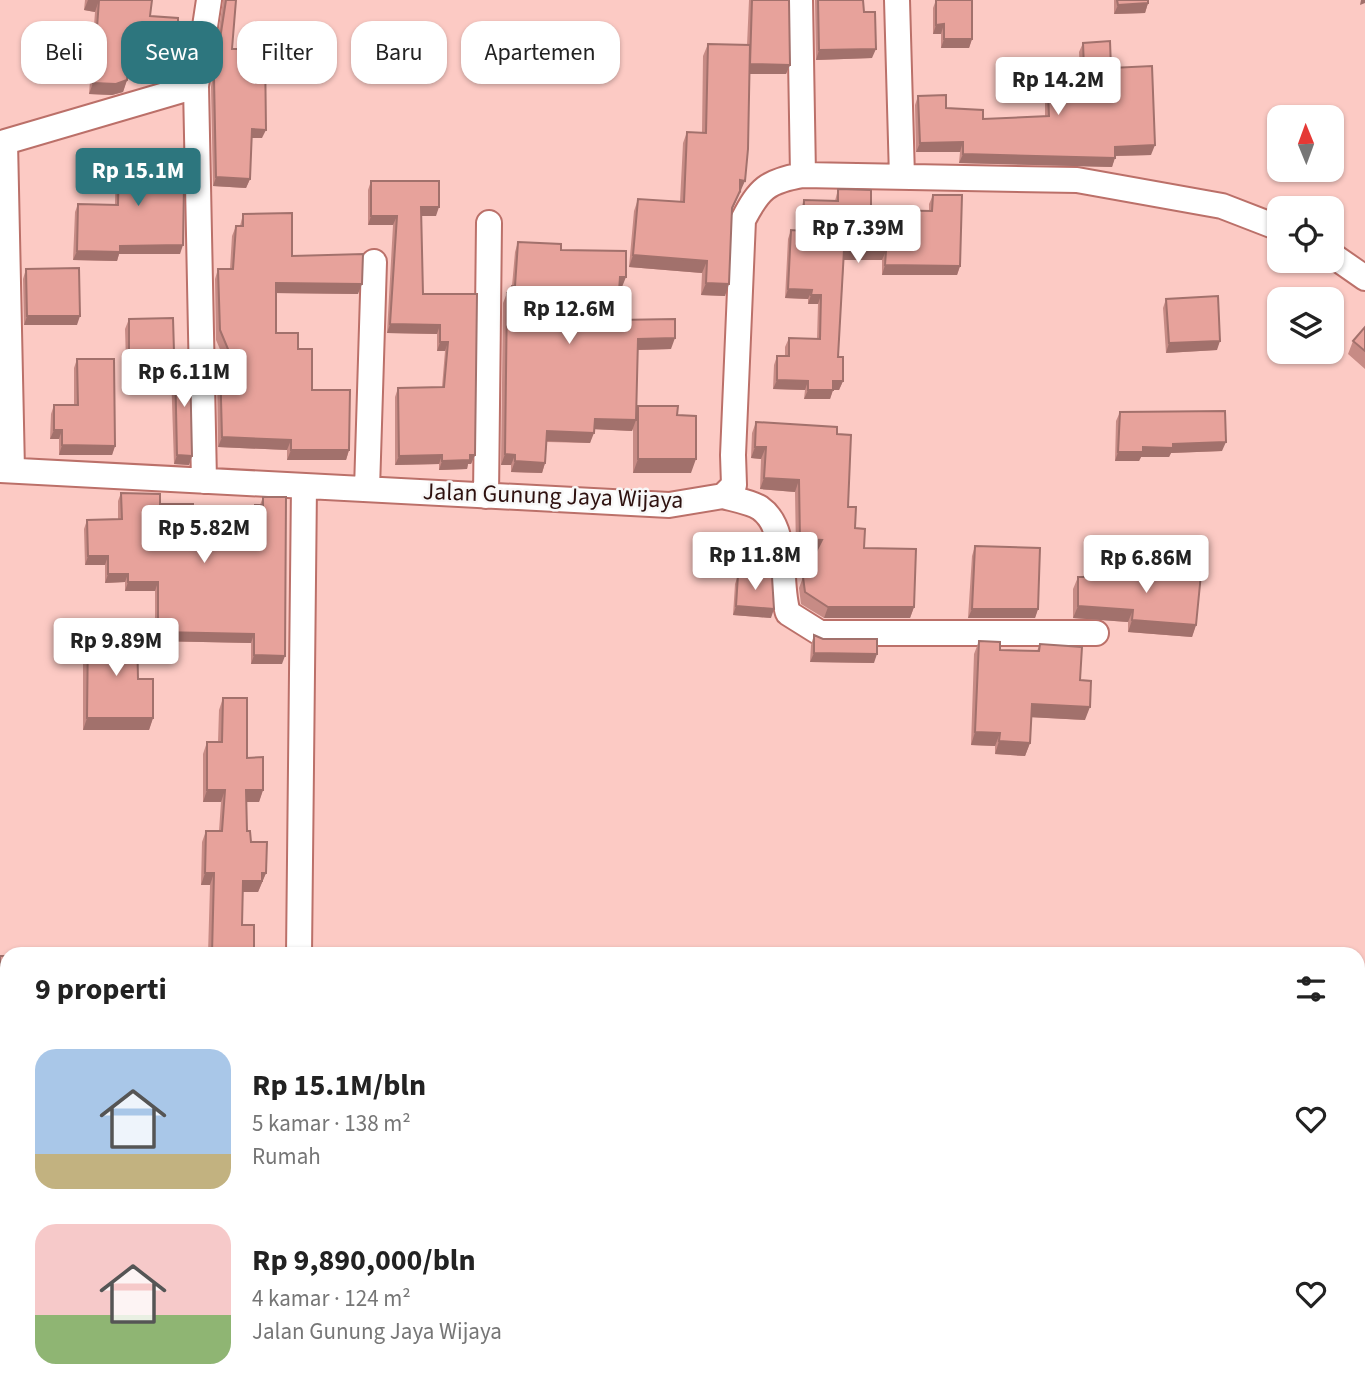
<!DOCTYPE html>
<html lang="id">
<meta charset="utf-8">
<style>
:root{--surface:#fff;--page:#f2f2f2;--text:#222;--muted:#767676;--accent:#2d767e}
body{margin:0;font-family:"Source Sans 3",sans-serif;background:var(--page);color:var(--text);height:100vh;display:flex;flex-direction:column;font-size:26px;white-space:nowrap}
*{box-sizing:border-box;margin:0}
p{font-size:23px;color:var(--muted)}
.icon{flex:none;width:38px;height:38px;fill:none;stroke:currentColor;stroke-width:2;stroke-linecap:round;stroke-linejoin:round}
.map{position:relative;flex:1;overflow:hidden}
.drawer{position:absolute;left:0px;top:947px;width:1365px;height:450px;display:flex;flex-direction:column;background:var(--surface);border-radius:21px 21px 0 0;box-shadow:0 2px 5px #0004}
.drawer>*{flex:none}
.top-card{position:absolute;left:21px;top:21px;width:700px;height:63px;display:flex;gap:14px}
.needle{width:46px;rotate:359deg}
.fabs{position:absolute;left:1267px;top:105px;display:grid;gap:14px}
.fabs a{display:grid;place-items:center;width:77px;height:77px;border-radius:14px;background:var(--surface);box-shadow:0 2px 5px #0004;font-size:35px}
.price{position:absolute;translate:-50% -60px;padding:0 16px;border-radius:7px;background:#fff;color:#222;font-size:23px;line-height:46px;filter:drop-shadow(0 2px 4px #0008)}
.price::after{content:'';position:absolute;left:50%;top:42px;width:21px;height:16px;margin-left:-10px;background:inherit;clip-path:polygon(0 0,100% 0,50% 100%)}
.price.selected{background:var(--accent);color:#fff}
ul{padding:0;list-style:none}
li{display:flex;align-items:center;gap:21px;height:175px;padding:0 35px}
li span{display:grid;place-items:center;flex:none;width:196px;height:140px;border-radius:21px;color:#555}
li>.icon{margin-inline-start:auto}
span .icon{width:84px;height:84px;fill:#fffc;stroke-width:1}
li b{font-size:30px}
h2{display:flex;justify-content:space-between;align-items:center;height:84px;padding:0 35px;font-size:30px}
.chip{padding:0 24px;border-radius:21px;background:var(--surface);box-shadow:0 2px 5px #0004;font-size:24px;line-height:63px}
.chip.selected{background:var(--accent);color:#fff}
.map>svg:first-child{display:block}
</style>
<div class="map">
<svg width="1365" height="1395" viewBox="0 0 1365 1395">
<rect width="100%" height="100%" fill="#fccac4"/>
<g fill="none" stroke-linecap="round" stroke-linejoin="round">
<defs>
<path id="minor" d="M800,0L803,175
M897,0L902,177
M1332,255L1365,278
M0,470L669,505L723,496L734,485L733,455L743,220C759,189 767,181 803,175L1077,180L1222,206L1279,228
M12,470L5,142L196,86
M204,481L196,86L209,0
M367,489L374,262
M486,496L489,223
M723,496C733,499 751,502 760,508C790,529 778,583 788,613L820,633H1096
M299,954L304,486
M1358,1101H1365
M973,1390L974,1395
M1222,1395L1223,1390"/>
</defs>
<use href="#minor" stroke="#bb7069" stroke-width="28"/>
<use href="#minor" stroke="#fff" stroke-width="24"/>
</g>
<path fill="#c78b85" d="M85,0H152L150,16L173,50L164,49L159,68L128,67L127,80L123,92L112,95L89,94L95,12L84,10Z
M223,0H236L232,49L262,138H252L250,179L246,188L213,186L211,87Z
M749,0H789L790,65L786,74H749L741,193L739,192L732,210L725,296L701,295L702,273L629,267L634,211L638,199L680,202L683,143L687,132H702L703,56L708,44L747,45Z
M815,0H863L864,12L872,58L816,60Z
M936,0L972,39L969,48H941V34H933V8Z
M1114,0H1148V3L1145,13L1114,14Z
M1083,43L1111,68L1151,155L1115,156L1112,167L959,163L960,152H916L915,105L918,96L946,108L983,119L1045,116V103L1048,94L1081,93L1079,52Z
M119,158L186,185L184,192L180,254H119L117,261L73,260L75,212L78,204H115L116,167Z
M371,181L436,216H421L423,294H477L475,455L471,464H468L467,469L439,470V464L395,465V397L398,388L442,387L445,351H437V334L387,333L393,225H368V190Z
M838,189L871,210L929,211V204L933,195L960,266L957,275H882V260H844L838,357L843,381L839,390H833L830,399H804L805,390L773,389L774,365L777,356H785V347L789,338L817,339L818,304H808V299L785,298L788,239L791,230L800,231L801,209L804,200L835,201Z
M243,214L292,256L358,294L276,293V333L298,349L312,390L349,450L346,460H287V450L218,447L217,371L220,361H225L216,340L215,279L218,269H230L232,236L236,226H240Z
M518,242L561,250L622,287H619L617,320L671,349L638,350L636,411L638,406L677,415L691,473H633V428L632,431L594,429L590,443L547,442L545,463L542,473L511,472V465H501L503,303L507,293H509L512,286L515,252Z
M26,269L77,325H24L23,279Z
M1166,299L1217,350L1166,353L1163,308Z
M129,319L174,352L171,361L126,362L125,329Z
M1365,327V369L1348,354L1353,341Z
M77,359L115,446L112,455H59V439H50L51,414L54,405H74V368Z
M175,363L192,456L189,465L174,464L171,372Z
M1120,412L1222,451L1171,453L1169,457H1141L1139,461H1115L1116,421Z
M756,422L837,434L848,507L855,528L864,548L914,607L910,618H824L801,604L799,588L803,577L816,551L796,550L795,492L760,489L761,459L751,458L752,433Z
M121,493L160,504L193,510L253,511L255,505H260L263,497L282,664H251V643L155,641V591H125V582L105,583V565H85L84,529L87,520L118,519V501Z
M975,546L1038,609L1035,618H968L972,556Z
M1136,569L1196,625L1192,637L1128,632V622L1073,618V589L1078,577H1133Z
M738,575L771,618L733,615L735,584Z
M88,631L138,679L153,718L149,730H83V643Z
M814,635L874,663L810,662L811,645Z
M979,641L1000,650L1037,651L1040,644L1080,680L1085,720L1031,717L1030,743L1025,756L995,754V746L971,745L974,654Z
M223,698L247,758L263,790L259,802H247V831L251,842L266,873L258,892H243L242,925L254,954H208L210,885H201L202,842L206,831H219L221,802H203V754L207,742H218L219,710Z
M1177,1390H1212V1395H1177Z"/>
<path fill="#a2716c" d="M88,0H99L95,12L84,10Z
M1361,0H1365V3L1360,5Z
M1148,3L1145,13L1114,14L1118,5Z
M944,24L941,34H933L936,25Z
M164,37L178,38L173,50L160,49Z
M944,39H972L969,48H941Z
M876,49L872,58L816,60L819,50Z
M129,55L163,57L159,68L124,67Z
M750,64L790,65L786,74H746Z
M127,80L123,92L112,95L89,94L93,83Z
M252,129L266,130L262,138H249Z
M963,142L960,152H916L920,143Z
M1155,145L1151,155L1111,156L1115,147Z
M963,154L1115,158L1112,167L959,163Z
M216,177L250,179L246,188L213,186Z
M740,180L745,181L728,219Z
M421,207H439L436,216H418Z
M371,216H397L393,225H368Z
M183,245L180,254H119L117,261L73,260L77,251L120,246Z
M844,250L886,251L882,260H841Z
M633,255L707,261L702,273L629,267Z
M885,265L960,266L957,275H882Z
M620,277H626L622,287H616Z
M276,283L362,284L358,294L272,293Z
M706,283L729,284L725,296L701,295Z
M788,289L812,290L808,299L785,298Z
M811,295H821L818,304H808Z
M27,316H80L77,325H24Z
M390,324L440,325L437,334L387,333Z
M675,338L671,349L635,350L638,339Z
M1220,341L1217,350L1166,353L1169,343Z
M440,342H448L445,351H437Z
M174,352L171,361L126,362L129,353Z
M777,380L808,381L805,390L773,389Z
M833,381H843L839,390H833L830,399H804L808,390Z
M595,419L636,420L632,431L591,429Z
M54,430H62L59,439H50Z
M547,431L594,433L590,443L543,441Z
M222,437L291,440L287,450L218,447Z
M1226,442L1222,451L1171,453L1169,457H1141L1139,461H1115L1118,452L1143,447L1173,444Z
M62,445L115,446L112,455H59Z
M755,447H766L761,459L751,458Z
M291,450H349L346,460H287Z
M505,454L515,455L511,465H501Z
M177,455L192,456L189,465L174,464Z
M442,455L439,464L395,465L399,456Z
M470,455H475L471,464H468L467,469L439,470L442,461Z
M638,459H696L691,473H633Z
M515,461L545,463L542,473L511,472Z
M764,478L799,480L795,492L760,489Z
M800,539L822,540L817,551L796,550Z
M88,556H108L105,565H85Z
M108,574H128L125,582L105,583Z
M128,582H158L155,591H125Z
M736,606L774,609L771,618L733,615Z
M1078,606L1133,610L1128,622L1073,618Z
M828,607H914L910,618H824Z
M972,609H1038L1035,618H968Z
M1132,620L1196,625L1192,637L1128,632Z
M158,632L254,634L251,643L155,641Z
M814,653L877,654L874,663L810,662Z
M254,655L285,656L282,664H251Z
M1032,704L1090,707L1085,720L1027,717Z
M87,718H153L149,730H83Z
M975,732L1000,733L995,746L971,745Z
M999,741L1030,743L1025,756L995,754Z
M207,790H225L221,802H203Z
M246,790H263L259,802H242Z
M205,873H214L210,885H201Z
M262,873H266L258,892H239L243,881Z
M0,1091H7V1102H0Z
M1358,1178L1365,1179V1187H1358Z"/>
<path fill="#e7a29b" stroke="#a2716c" stroke-width="2" d="M97,0H152L150,16L178,18V38L164,37L163,57L129,55L127,80L116,84L93,83L99,0Z
M226,0H236L232,49H265L266,130L252,129L250,179L216,177L214,78Z
M752,0H789L790,65L750,64Z
M818,0H863L864,12H875L876,49L819,50Z
M936,0H972V39H944V24L936,25Z
M1117,0H1148V3L1118,5Z
M1110,41L1111,68L1152,66L1155,145L1115,147V158L963,154V142L920,143L918,96L946,95V108L983,110V119L1049,116L1048,94L1085,93L1083,43Z
M708,44L750,45L748,149L745,181L740,180V191L732,208L729,284L706,283L707,261L633,255L638,199L684,202L687,132L706,133Z
M119,158H186V185H184L183,245L120,246V252L77,251L78,204L118,205Z
M371,181H439V207H421L423,294H477L475,455H470V460L442,461V455L399,456L398,388L444,387L448,342H440V325L390,324L397,216H371Z
M838,189L871,190V210L932,211L933,195H962L960,266L885,265L886,251L844,250L838,357H843V381H833V390H808V381L777,380V356H789V338L820,339L821,295H811L812,290L788,289L791,230L803,231L804,200L838,201Z
M292,213V256L363,254L362,284L276,283V333H298V349H312V390H350L349,450H291V440L222,437L220,361H233L220,330L218,269H233L236,226H243V214Z
M518,242L561,244V250L626,251V277H620L617,320L675,319V338L638,339L636,420L595,419L594,433L547,431L545,463L515,461V455L505,454L507,293H511L512,286H515Z
M79,268L80,316H27L26,269Z
M1218,296L1220,341L1169,343L1166,299Z
M173,318L174,352L129,353V319Z
M1365,327V351L1353,341Z
M77,359H114L115,446L62,445V430H54V405H78Z
M175,363H190L192,456L177,455Z
M638,406H678L677,415L696,416V459H638Z
M1225,411L1226,442L1173,444V448L1143,447V452H1118L1120,412Z
M756,422L837,427V434L851,435L848,507H856L855,528L865,529L864,548L916,549L914,607H828L805,592L803,577L822,540L800,539L799,480L764,478L766,447H755Z
M121,493L160,494V504H193V510L255,511V505H263V497H286L285,656L254,655V634L158,632V582H128V574H108V556H88L87,520L122,519Z
M975,546L1040,548L1038,609H972Z
M1136,569L1201,574L1196,625L1132,620L1133,610L1078,606V577H1135Z
M738,575L772,577L774,609L736,606Z
M88,631H137L138,679H153V718H87Z
M814,635L823,639H877V654L814,653Z
M979,641L1000,642V650L1039,651L1040,644L1082,647L1080,680L1091,681L1090,707L1032,704L1030,743L999,741L1000,733L975,732Z
M223,698H247V758L263,757V790H246L247,831H250L251,842H267L266,873H262V881H243L242,925H254V954H212L214,873H205L206,831H222L225,790H207V742H222Z
M0,956H7V1091H0Z
M1358,1117H1365V1179L1358,1178Z
M1180,1390H1212V1395H1180Z"/>
<g text-anchor="middle" dominant-baseline="central" stroke-width="5" stroke-linejoin="round" paint-order="stroke">
<g font-size="24" fill="#2e110f" stroke="#f8f8f8">
<text transform="translate(553 496) rotate(2)">Jalan Gunung Jaya Wijaya</text>
</g>
</g>
</svg>
<div class="fabs">
<a><svg class="needle" viewBox="-14 -14 28 28"><path d="M0-13l5 13h-10z" fill="#e53935"/><path d="M0 13l5-13h-10z" fill="#767676"/></svg></a>
<a><svg class="icon" aria-label="locate" viewBox="0 0 24 24"><circle cx="12" cy="12" r="6"/><path d="M12 2v4M12 18v4M2 12h4M18 12h4"/></svg></a>
<a><svg class="icon" aria-label="layers" viewBox="0 0 24 24"><path d="M12 4l9 5-9 5-9-5zM3 14l9 5 9-5"/></svg></a>
</div>
<b class="price" style="left:1058px;top:117px">Rp 14.2M</b>
<b class="price selected" style="left:138px;top:208px">Rp 15.1M</b>
<b class="price" style="left:858px;top:265px">Rp 7.39M</b>
<b class="price" style="left:569px;top:346px">Rp 12.6M</b>
<b class="price" style="left:184px;top:409px">Rp 6.11M</b>
<b class="price" style="left:204px;top:565px">Rp 5.82M</b>
<b class="price" style="left:755px;top:592px">Rp 11.8M</b>
<b class="price" style="left:1146px;top:595px">Rp 6.86M</b>
<b class="price" style="left:116px;top:678px">Rp 9.89M</b>
<div class="top-card">
<a class="chip">Beli</a>
<a class="chip selected">Sewa</a>
<a class="chip">Filter</a>
<a class="chip">Baru</a>
<a class="chip">Apartemen</a>
</div>
<section class="drawer">
<h2>9 properti<svg class="icon" aria-label="filters" viewBox="0 0 24 24"><path d="M4 7h16M4 17h16"/><circle cx="9" cy="7" r="2"/><circle cx="15" cy="17" r="2"/></svg></h2>
<ul>
<li><span style="background:linear-gradient(#a9c7e8 75%,#c2b280 0)"><svg class="icon" aria-label="home" viewBox="0 0 24 24"><path d="M3 11l9-7 9 7M6 9v11h12V9"/></svg></span><div><b>Rp 15.1M/bln</b><p>5 kamar · 138 m²</p><p>Rumah</p></div><svg class="icon" aria-label="heart" viewBox="0 0 24 24"><path d="M12 20l-8-8c-3-5 5-10 8-4 3-6 11-1 8 4z"/></svg></li>
<li><span style="background:linear-gradient(#f6c9c9 65%,#8fb573 0)"><svg class="icon" aria-label="home" viewBox="0 0 24 24"><path d="M3 11l9-7 9 7M6 9v11h12V9"/></svg></span><div><b>Rp 9,890,000/bln</b><p>4 kamar · 124 m²</p><p>Jalan Gunung Jaya Wijaya</p></div><svg class="icon" aria-label="heart" viewBox="0 0 24 24"><path d="M12 20l-8-8c-3-5 5-10 8-4 3-6 11-1 8 4z"/></svg></li>
</ul>
</section>
</div>
